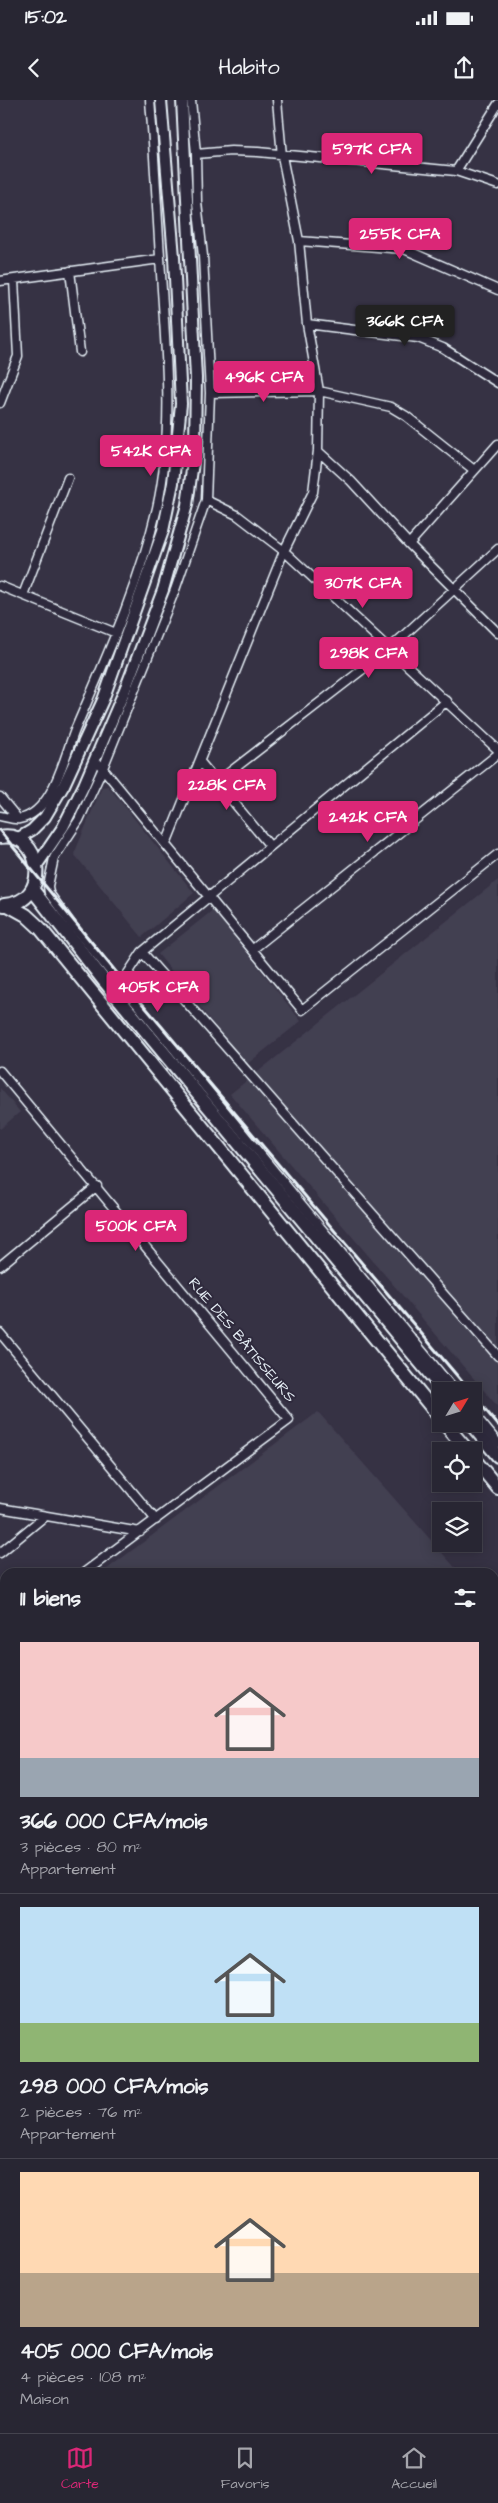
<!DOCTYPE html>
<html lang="fr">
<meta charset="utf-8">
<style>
:root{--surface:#282633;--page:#302e3b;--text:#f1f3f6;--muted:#a5a5ac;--line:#44434e;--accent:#db2777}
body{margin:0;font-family:"Architects Daughter",sans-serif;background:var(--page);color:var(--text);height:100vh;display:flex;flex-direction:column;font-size:19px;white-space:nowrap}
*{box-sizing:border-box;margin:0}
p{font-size:16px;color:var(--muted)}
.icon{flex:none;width:28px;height:28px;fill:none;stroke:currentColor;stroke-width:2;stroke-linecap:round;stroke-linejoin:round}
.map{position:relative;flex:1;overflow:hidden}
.sheet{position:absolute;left:0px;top:1468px;width:499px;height:866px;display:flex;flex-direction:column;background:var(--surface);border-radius:15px 15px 0 0;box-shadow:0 2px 12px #0003,0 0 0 1px var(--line)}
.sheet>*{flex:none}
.needle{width:32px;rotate:52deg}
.buttons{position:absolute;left:432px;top:1282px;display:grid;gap:10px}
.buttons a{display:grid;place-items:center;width:50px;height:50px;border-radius:0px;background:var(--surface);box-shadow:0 2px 12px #0003,0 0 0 1px var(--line);font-size:25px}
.price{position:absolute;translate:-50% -42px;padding:0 11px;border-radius:5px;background:var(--accent);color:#fff;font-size:16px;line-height:32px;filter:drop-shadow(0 1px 2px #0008)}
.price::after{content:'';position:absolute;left:50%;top:30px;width:15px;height:11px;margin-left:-8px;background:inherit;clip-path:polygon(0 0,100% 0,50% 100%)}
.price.on{background:#222;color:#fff}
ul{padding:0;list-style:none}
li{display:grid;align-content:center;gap:10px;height:265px;padding:0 20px}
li+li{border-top:1px solid var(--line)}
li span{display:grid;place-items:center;height:155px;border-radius:0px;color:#555}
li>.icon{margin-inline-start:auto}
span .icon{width:90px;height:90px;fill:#fffc;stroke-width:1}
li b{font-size:21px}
h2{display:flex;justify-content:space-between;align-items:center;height:60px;padding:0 20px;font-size:21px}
.status{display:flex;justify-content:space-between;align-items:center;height:35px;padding:0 25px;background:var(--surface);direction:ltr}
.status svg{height:14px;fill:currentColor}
header{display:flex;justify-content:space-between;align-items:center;height:65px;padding:0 20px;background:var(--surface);font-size:22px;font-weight:600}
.dock{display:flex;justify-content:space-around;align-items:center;height:70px;border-top:1px solid var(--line);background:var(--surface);font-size:14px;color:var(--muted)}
.dock a{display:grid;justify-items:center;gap:2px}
.dock .on{color:var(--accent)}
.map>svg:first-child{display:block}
</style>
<div class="status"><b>15:02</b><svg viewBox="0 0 49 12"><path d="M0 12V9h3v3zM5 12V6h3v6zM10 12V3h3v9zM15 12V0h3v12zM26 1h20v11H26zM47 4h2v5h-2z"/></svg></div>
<header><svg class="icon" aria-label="back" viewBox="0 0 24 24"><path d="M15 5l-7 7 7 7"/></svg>Habito<svg class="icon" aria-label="share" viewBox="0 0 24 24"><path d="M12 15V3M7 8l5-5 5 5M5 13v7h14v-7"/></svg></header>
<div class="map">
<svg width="498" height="2333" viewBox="0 0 498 2333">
<rect width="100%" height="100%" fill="#363244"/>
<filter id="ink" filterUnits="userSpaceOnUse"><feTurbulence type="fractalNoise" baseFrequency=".02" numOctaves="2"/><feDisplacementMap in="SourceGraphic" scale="10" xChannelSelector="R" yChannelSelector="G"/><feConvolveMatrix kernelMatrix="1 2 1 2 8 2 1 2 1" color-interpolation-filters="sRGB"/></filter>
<g filter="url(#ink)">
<path fill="#433f51" d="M108,686L194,793L142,837L74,754L102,687Z
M498,780V1307L230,994Z
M213,810L301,921L246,965L158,854Z
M0,988L20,1012L0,1029Z
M318,1312L459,1472H103Z
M494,1512L498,1517V2333H0V1549L5,1545V2329H494Z"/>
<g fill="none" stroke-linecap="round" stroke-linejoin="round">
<defs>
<path id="minor" d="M191,0L196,54L197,102L203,156L210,293L206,400L175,490L103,668L79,720L54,758L48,786L49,793L72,825L455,1291
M196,54L231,51L258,52L456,71L498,4
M456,71L498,85
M299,141L404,149L498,190
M70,171L80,252
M0,181L160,159
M307,224L418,238L443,248L498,283
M210,293L319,291L391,307L406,316L474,370
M0,303L18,256L14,180
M318,351L351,381L409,444L498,533
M206,400L237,415L284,451L498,650
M409,444L498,344
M0,486L116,533
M23,495L68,378
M201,663L270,746
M100,665L302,910L498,754
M217,682L389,549L498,449
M0,697L18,719
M0,716C6,717 14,720 19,719C53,713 64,657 75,630C106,558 139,485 157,408C173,337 167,262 162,190C158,127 155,63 150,0
M166,744L284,451L313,392L318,351L319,291L307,224L299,141L282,56L277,0
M253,849L498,654
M142,852L498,1256
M121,884L142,852L447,601
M0,971L289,1320L85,1472
M0,1166L97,1086
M0,1233L156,1420
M474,1314L498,1343
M0,1408L140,1432
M0,1453L45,1416
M0,1536L5,1532
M494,1619L498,1624
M0,1961L5,1958
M494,1984L498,1981
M4,2333L10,2329"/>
<path id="tertiary" d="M17,739L32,730L45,717L64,685L103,600L163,431L173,383L181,304L174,157L161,0
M37,765L63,727L84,685L126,587L163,490L187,405L195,348L196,278L182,0"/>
<path id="trunk" d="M0,737C42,729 53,803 4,805
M32,789L105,882L444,1291
M8,805L26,815L40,828L441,1319
M445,1324L468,1351
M471,1324L498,1356
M474,1359L498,1388"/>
</defs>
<use href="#minor" stroke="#e8f1f8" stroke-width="11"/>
<use href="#tertiary" stroke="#e8f1f8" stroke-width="14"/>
<use href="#trunk" stroke="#e8f1f8" stroke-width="16"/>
<use href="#minor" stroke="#2f2a3d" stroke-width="8"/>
<use href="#tertiary" stroke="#2f2a3d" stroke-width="10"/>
<use href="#trunk" stroke="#2f2a3d" stroke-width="12"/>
<path stroke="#e8f1f8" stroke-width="3" d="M0,731L130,889L470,1291
M474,1296L498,1325"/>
</g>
</g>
<g text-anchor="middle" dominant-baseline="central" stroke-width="4" stroke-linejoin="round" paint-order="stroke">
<g font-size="15" fill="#e8f1f8" stroke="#2f2a3d">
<text transform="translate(242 1240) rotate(50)">RUE DES BÂTISSEURS</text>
</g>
</g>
</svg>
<div class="buttons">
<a><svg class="needle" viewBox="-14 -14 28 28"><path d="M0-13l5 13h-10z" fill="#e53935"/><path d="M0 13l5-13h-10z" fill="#a5a5ac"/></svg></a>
<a><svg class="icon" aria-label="locate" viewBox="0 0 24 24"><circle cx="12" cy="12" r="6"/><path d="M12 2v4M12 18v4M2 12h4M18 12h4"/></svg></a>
<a><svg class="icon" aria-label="layers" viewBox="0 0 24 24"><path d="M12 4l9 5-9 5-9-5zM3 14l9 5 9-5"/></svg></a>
</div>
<b class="price" style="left:372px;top:75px">597K CFA</b>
<b class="price" style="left:400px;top:160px">255K CFA</b>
<b class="price on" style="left:405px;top:247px">366K CFA</b>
<b class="price" style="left:264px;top:303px">496K CFA</b>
<b class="price" style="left:151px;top:377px">542K CFA</b>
<b class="price" style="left:363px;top:509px">307K CFA</b>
<b class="price" style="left:369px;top:579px">298K CFA</b>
<b class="price" style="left:227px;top:711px">228K CFA</b>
<b class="price" style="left:368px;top:743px">242K CFA</b>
<b class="price" style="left:158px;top:913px">405K CFA</b>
<b class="price" style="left:136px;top:1152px">500K CFA</b>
<section class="sheet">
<h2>11 biens<svg class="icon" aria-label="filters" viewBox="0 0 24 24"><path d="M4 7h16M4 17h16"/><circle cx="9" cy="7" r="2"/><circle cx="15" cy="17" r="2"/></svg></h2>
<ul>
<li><span style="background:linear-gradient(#f6c9c9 75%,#9aa5b1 0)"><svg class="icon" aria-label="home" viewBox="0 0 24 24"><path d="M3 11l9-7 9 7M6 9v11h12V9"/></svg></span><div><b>366 000 CFA/mois</b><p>3 pièces · 80 m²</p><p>Appartement</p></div></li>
<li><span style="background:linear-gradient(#bfe0f5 75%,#8fb573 0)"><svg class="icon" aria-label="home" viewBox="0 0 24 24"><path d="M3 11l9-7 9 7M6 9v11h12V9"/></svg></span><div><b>298 000 CFA/mois</b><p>2 pièces · 76 m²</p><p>Appartement</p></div></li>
<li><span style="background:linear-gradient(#ffd9b3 65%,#b9a48a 0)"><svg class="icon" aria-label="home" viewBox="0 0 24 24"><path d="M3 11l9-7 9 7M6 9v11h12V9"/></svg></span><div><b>405 000 CFA/mois</b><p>4 pièces · 108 m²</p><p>Maison</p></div></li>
</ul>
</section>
</div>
<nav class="dock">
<a class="on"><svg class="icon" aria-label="map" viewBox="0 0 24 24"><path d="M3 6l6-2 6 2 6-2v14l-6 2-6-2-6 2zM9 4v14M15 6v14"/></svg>Carte</a>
<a><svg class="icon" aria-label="saved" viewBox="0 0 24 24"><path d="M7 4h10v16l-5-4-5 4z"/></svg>Favoris</a>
<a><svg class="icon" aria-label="home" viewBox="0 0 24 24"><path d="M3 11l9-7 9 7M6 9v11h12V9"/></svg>Accueil</a>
</nav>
